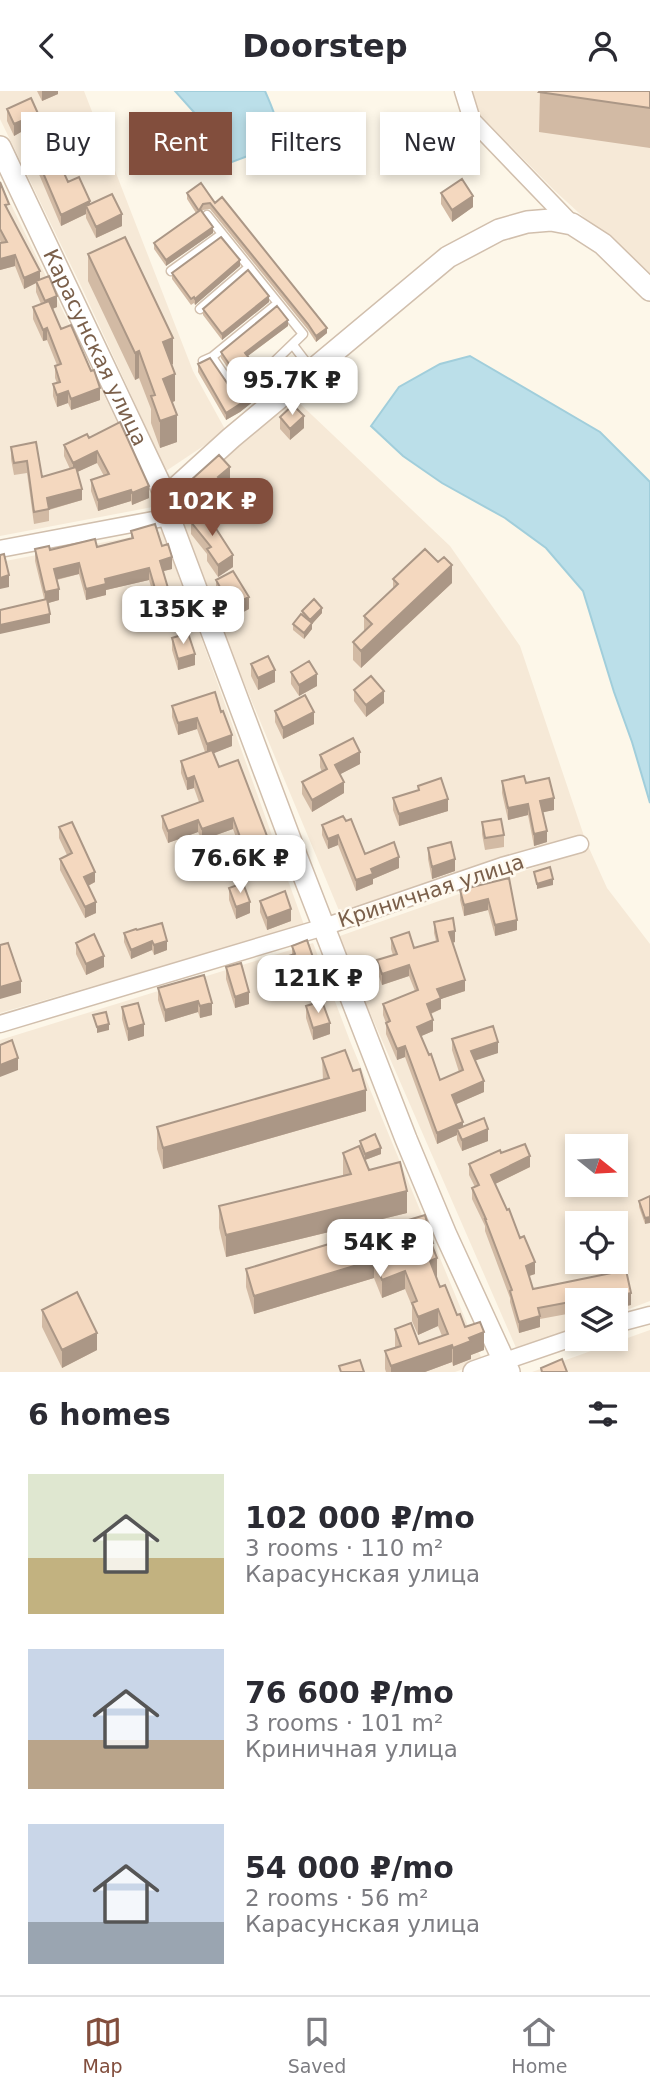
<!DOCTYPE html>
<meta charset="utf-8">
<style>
:root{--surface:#fff;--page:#f7f7f7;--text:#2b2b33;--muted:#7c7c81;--line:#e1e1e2;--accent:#824e3d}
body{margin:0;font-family:"DejaVu Sans",sans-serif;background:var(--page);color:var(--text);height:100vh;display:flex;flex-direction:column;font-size:26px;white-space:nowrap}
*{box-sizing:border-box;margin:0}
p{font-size:23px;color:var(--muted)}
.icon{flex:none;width:38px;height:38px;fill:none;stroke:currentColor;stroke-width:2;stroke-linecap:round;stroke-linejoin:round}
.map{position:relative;height:1281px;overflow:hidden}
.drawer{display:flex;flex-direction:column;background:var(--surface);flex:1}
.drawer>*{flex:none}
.banner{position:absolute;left:21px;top:21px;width:609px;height:63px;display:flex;gap:14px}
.needle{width:46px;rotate:108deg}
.fabs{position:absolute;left:565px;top:1043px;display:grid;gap:14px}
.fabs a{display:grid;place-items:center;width:63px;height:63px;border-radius:0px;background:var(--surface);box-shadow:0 4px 10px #0003;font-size:35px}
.price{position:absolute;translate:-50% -60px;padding:0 16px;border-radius:14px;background:#fff;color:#222;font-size:23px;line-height:46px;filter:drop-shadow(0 2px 4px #0008)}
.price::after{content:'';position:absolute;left:50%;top:42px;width:21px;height:16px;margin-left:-10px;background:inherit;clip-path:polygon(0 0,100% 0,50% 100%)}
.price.on{background:var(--accent);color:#fff}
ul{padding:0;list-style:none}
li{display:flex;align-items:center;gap:21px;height:175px;padding:0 28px}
li span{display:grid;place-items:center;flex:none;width:196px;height:140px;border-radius:0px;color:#555}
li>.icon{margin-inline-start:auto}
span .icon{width:84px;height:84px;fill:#fffc;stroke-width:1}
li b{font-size:30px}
h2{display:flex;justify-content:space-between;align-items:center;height:84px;padding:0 28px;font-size:30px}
.pill{padding:0 24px;border-radius:0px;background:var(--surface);box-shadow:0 4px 10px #0003;font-size:24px;line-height:63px}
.pill.on{background:var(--accent);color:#fff}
header{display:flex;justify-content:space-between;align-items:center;height:91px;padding:0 28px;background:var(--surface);font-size:32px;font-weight:700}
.tab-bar{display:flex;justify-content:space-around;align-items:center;height:98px;border-top:2px solid var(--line);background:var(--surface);font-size:19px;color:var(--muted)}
.tab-bar a{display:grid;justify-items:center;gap:4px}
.tab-bar .on{color:var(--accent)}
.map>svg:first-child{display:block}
</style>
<header><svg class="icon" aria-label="back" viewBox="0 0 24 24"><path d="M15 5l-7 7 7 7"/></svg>Doorstep<svg class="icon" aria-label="person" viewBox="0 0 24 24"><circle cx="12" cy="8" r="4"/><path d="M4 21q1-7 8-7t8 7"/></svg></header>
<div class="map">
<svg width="650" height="1281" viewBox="0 0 650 1281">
<rect width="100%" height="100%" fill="#fdf7e9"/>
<path fill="#f6e9d7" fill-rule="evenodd" d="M0,0H84L193,280L226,340L166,380L82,197L0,28Z
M469,0H650V187L555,100L480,24Z
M0,91L158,415L0,445Z
M294,307L450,455L520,555L584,745L501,773L340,822L175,426L184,401Z
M163,440L304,834L0,922V471Z
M589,757L607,797L650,853V1210L616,1223V1209H578L577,1237L517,1259L337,846ZM578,1055H616V1094H578ZM578,1132H616V1171H578Z
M313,852L350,950L483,1271L455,1281H0V949Z
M650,1239V1281H532Z"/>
<path fill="#bbdfe9" stroke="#a1cedb" stroke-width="2" d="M175,0H265C273,19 282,35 274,55L232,71L216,64L201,29Z
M470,265L600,341L650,391V712L632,651L614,601L583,500L546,457L505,427L442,392L403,365L371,335L399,296L440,273Z"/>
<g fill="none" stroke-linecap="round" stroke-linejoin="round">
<defs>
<path id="service" d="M207,124L303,243L273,272L234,298
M171,180L222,143
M200,218L249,176
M293,254L312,279
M212,266L235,300
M203,270L212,266L278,212"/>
<path id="minor" d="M463,0L472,29L572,133
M0,458L169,426
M0,933L324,836L502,775L580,753
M616,1233L650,1224
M505,1270L578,1245"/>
<g id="tertiary">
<path id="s1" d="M0,56L166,406L169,426L297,767L406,1048L446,1144L509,1281"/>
<path d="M166,406L231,347L448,166L499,139L527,131L551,129L572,133L603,153L650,199"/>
<path d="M474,1281L505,1270"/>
</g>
</defs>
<use href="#service" stroke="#d1bfad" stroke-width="11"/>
<use href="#minor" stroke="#d1bfad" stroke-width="19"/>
<use href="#tertiary" stroke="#d1bfad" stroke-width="24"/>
<use href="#service" stroke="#fff" stroke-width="8"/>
<use href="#minor" stroke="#fff" stroke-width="16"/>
<use href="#tertiary" stroke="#fff" stroke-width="21"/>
</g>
<path fill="#d2baa4" d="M37,0H58V3L42,10Z
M540,0H650V57L539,41Z
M7,18L56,61H55L68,91L90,113L122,135L96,147L86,127V123L61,135L21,41L14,45L7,30Z
M0,91L9,122L40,188L57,216L52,218L61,238L100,309L71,319L68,312L57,316L53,305V293L57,292L55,287V275L57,274L47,249L43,250L33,228V216L41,213L36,201V192L24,198L15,175L0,179V152H1L0,149Z
M187,102L215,112L327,242L316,251L308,239L210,118L203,119L202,121L213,142L166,175L154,158V152L196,122L187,108Z
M441,102L473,116L452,131L441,113Z
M88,163L173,273L171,274L175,310L172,311L177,351L160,357L151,332V318L139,287L135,289L88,190Z
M240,175L195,214L194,212L191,214L172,188V182Z
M269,211L222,249L203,224V218Z
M288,235L248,265L253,278L236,289L221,267V261Z
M198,273L234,302L239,305L243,302V292L274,294L240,321L226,329L198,281Z
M280,326L304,337L290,349L280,338Z
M89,347L149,407L132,414L131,410L98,420L91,400V389L104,385L97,372L77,381L82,409L49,419V430L34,433L27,382L14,384L11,368V356L36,351L42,386L70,378L64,365V354Z
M230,387L224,393V404L206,419L191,401V389Z
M191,431L233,476L218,486L207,470V463L191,443Z
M131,440L162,455L172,478L163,480L173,526L161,529L149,489L106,499V504L86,509L79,483L57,489L59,509L48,512L50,532L35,470V458L50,459L97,456L131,447Z
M438,471L452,492L361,577L353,569V551L364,541V525L393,497V488Z
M216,489L249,518L228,529L222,518V512L216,500Z
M302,520L322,522L312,533V538L304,548L293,539V533L302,523Z
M172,547L195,574L178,579L172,559Z
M251,573L275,591L258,599L251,585Z
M291,581L317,595L299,605L291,593Z
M354,599L384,612L366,626L354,610Z
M215,601L232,655L213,662L219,676L270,765L246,774L233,738L202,749L198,741L168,752L162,737V725L199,711L194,697L187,699L181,682V670L205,661L197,638L178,644L172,626V615Z
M275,620L314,633L283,648L275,631Z
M320,664L360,673L340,683L344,702L312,721L302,703V691L322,681L320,676Z
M502,690L526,692L554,719L543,721L547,751L534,755L528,724L508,729L502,702Z
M418,695L448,720L399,735L393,719V707L418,699Z
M346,730L365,763L399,777L373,788V793L356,800L338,754L328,758L322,744V734Z
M482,731L504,744V756L485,759L482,743Z
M59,736L95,791L88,795L96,822L85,827L60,779V768L67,764L59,747Z
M428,757L455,780L432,788L428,768Z
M509,787L517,839L495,845L488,819L464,825L460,809V799Z
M229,797L250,822L236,828L229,809Z
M260,810L291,830L267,839L260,821Z
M434,831L455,851L453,852L465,900L441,908V918L431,923L433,940L421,945L440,989L459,981L452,959V948L498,962L475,969L484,1001L456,1013L463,1035L488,1050L462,1060L457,1049V1044L437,1053L405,966L397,969L386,943V932L383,924V913L415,900L409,885L382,894L377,880V869L393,864L391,858V847L414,857L436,850L434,842Z
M137,839L167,859L154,864L152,859L131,868L124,851V842Z
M76,852L104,876L86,884L76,863Z
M292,855L318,893L297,900L289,876V865L292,863Z
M226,876L249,913L235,917L226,888Z
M204,884L212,924L200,927L198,921L165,931L158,909V897Z
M306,915L330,943L313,949L306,927Z
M122,916L144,945L128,950L122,928Z
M322,967L366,1020L163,1078L157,1058V1036L323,989Z
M360,1050L381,1063L365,1069L360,1056Z
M525,1053L530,1065V1076L495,1093L507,1119L509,1118L520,1147L524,1145L535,1171V1183L529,1185L533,1198L626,1179L631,1202V1214L616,1217V1209H578V1221L540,1228V1236L519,1242L510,1211V1207L485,1140V1135L472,1108V1097L475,1096L469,1084V1073L500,1059L501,1062Z
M343,1062L369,1079L407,1122L226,1166L219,1137V1115L343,1085Z
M650,1105L645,1133L639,1116V1110Z
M433,1157L437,1185H436L440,1196L465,1236L484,1259L471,1264V1268L453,1275L452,1271L425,1281H386L385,1278V1260L395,1257V1238L419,1253L442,1245L438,1235L418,1244L412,1230V1215L405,1198L382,1207L374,1187L254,1223L246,1196V1178Z
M42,1219L97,1259L62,1277L42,1236Z"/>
<path fill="#ab9786" d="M42,0H58V3L42,10Z
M21,30V41L14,45V33Z
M56,49V61L50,63V51Z
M473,105V116L452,131V119Z
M90,110V121L86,115V123L61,135V124Z
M122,123V135L96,147V136Z
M213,136V142L166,175V169Z
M15,164V175L0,179V168Z
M240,169V175L195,214V208Z
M40,180V191L36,190V192L24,198V187Z
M57,205V216L45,221V210Z
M269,205V211L222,249V243Z
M288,229V235L245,267V262Z
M47,237V249L43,250V239Z
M327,237V242L316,251V245Z
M173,247V273L163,278V251Z
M139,260V287L135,289V262Z
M253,272V278L236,289V283Z
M175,283V310L163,315V288Z
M274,286V294L240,321L226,329V322Z
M100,297V309L71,319V308Z
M68,300V312L57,316V304Z
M177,324V351L160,357V330Z
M304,325V337L290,349V338Z
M97,360V372L73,383V372Z
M230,376V387L224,393V404L206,419V407L218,386Z
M149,395V407L132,414V402Z
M82,398V409L47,419V407Z
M131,399V410L98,420V409Z
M233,464V476L218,486V474Z
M172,466V478L160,481V470Z
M79,472V483L54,489V478Z
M452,474V492L361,577V560Z
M149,477V489L106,499V504L86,509V498L105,488Z
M9,484V496L0,498V487Z
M59,498V509L45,513V501Z
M249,506V518L228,529V517Z
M173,514V526L161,529V518Z
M322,517V522L312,533V538L304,548V542L310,534V529Z
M50,523V532L0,543V534Z
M195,563V574L178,579V568Z
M275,579V591L258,599V587Z
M317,583V595L299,605V594Z
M384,600V612L366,626V614Z
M314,621V633L283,648V637Z
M197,627V638L178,644V632Z
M232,644V655L207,665V653Z
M360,661V673L335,686V674Z
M194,685V697L187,699V688Z
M344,691V702L312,721V709Z
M554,707V719L540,722V710Z
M448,708V720L399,735V723Z
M528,713V724L508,729V717Z
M233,727V738L202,749V738Z
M198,729V741L168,752V740Z
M547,740V751L534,755V743Z
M338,744V754L328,758V748Z
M270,753V765L246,774V762Z
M399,766V777L373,788V793L356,800V789L371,778Z
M455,768V780L432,788V776Z
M95,781V791L84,797V786Z
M553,788V794L537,798V793Z
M488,808V819L464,825V814Z
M96,811V822L85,827V816Z
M250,811V822L236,828V816Z
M291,818V830L267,839V827Z
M517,829V839L495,845V834Z
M455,840V851L449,852V841Z
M152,850V859L131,868V859Z
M167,850V859L154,864V854Z
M104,865V876L86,884V873Z
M409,874V885L382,894V883Z
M318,881V893L297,900V889Z
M465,889V900L441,908V918L427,924V913L437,898Z
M21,890V902L0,908V896Z
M249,901V913L235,917V906Z
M198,910V921L165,931V919Z
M212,912V924L200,927V915Z
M433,929V940L417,947V936Z
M330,932V943L313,949V937Z
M109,933V939L97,942V936Z
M144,933V945L128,950V938Z
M498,951V962L471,971V960Z
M405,955V966L397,969V958Z
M18,967V979L0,986V974Z
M484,990V1001L452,1015V1004Z
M366,999V1020L163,1078V1057Z
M463,1031V1042L457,1038V1044L437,1053V1042Z
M488,1038V1050L462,1060V1049Z
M381,1057V1063L365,1069V1063Z
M530,1065V1076L491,1095V1084Z
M407,1100V1122L226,1166V1144Z
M650,1126V1132L645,1133V1127Z
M431,1152H433V1169L437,1167V1185L430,1188Z
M374,1169V1187L254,1223V1205Z
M535,1171V1183L526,1186V1175Z
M405,1180V1198L382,1207V1189Z
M631,1202V1214L616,1217V1209H605V1208Z
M438,1218V1235L418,1244V1226Z
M540,1225V1236L519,1242V1231Z
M484,1241V1259L471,1264V1268L453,1275V1257L469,1247Z
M97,1242V1259L62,1277V1259Z
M452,1254V1271L425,1281H391V1275Z"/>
<path fill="#f4d8bf" stroke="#ab9786" stroke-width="2" d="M540,0H650V17L539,1Z
M31,7L44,36L49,33L56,49L50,51L68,91L79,86L90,110L61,124L21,30L14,33L7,18Z
M462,88L473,105L452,119L441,102Z
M0,91L9,113L5,114L40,180L24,187L15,164L0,168V152L7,151L0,138Z
M201,92L215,112L222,106L327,237L316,245L308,233L210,112L203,113L200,118L213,136L166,169L154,152L199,120L187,102Z
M112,103L122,123L96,136L86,115Z
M125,146L173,247L163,251L175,283L163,288L177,324L160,330L151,305L155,304L139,260L135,262L88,163Z
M221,146L240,169L195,208L194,206L191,208L172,182Z
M248,179L269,205L222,243L203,218Z
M49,185L57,205L45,210L36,190Z
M49,210L61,238L71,234L91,280L94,279L100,297L71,308L68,300L57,304L53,293L60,291L55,275L61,273L47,237L43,239L33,216Z
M277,215L288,229L245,262L253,272L236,283L221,261Z
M210,267L234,302L239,305L245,301L243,292L267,277L274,286L240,313L226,322L198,273Z
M293,314L304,325L290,338L280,326Z
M120,331L149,395L132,402L131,399L98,409L91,389L109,383L97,360L73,372L64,354L87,343L89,347Z
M36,351L42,386L76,376L82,398L47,407L49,418L34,421L27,370L14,372L11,356Z
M219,364L230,376L218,386L224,392L206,407L191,389Z
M206,420L215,431L213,433L233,464L218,474L207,458L211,456L191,431Z
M155,433L162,455L168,453L172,466L160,470L173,514L161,518L149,477L105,488L106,493L86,498L79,472L54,478L59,498L45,501L35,458L49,455L50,459L95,448L97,456L133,447L131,440Z
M425,458L438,471L444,466L452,474L361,560L353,551L372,533L364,525L398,493L393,488Z
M4,463L9,484L0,487V464Z
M233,480L249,506L228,517L222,506L225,505L216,489Z
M47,508L50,523L0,534V519Z
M314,508L322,517L310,529L302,520Z
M301,523L312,532L304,542L293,533Z
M188,542L195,563L178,568L172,547Z
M268,565L275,579L258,587L251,573Z
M309,570L317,583L299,594L291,581Z
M371,585L384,600L366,614L354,599Z
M215,601L221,621L223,620L232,644L207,653L197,627L178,632L172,615Z
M305,604L314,621L283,637L275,620Z
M353,647L360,661L335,674L344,691L312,709L302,691L327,678L320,664Z
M212,659L219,676L238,669L270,753L246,762L233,727L202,738L198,729L168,740L162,725L203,710L194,685L187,688L181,670Z
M524,685L526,692L549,687L554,707L540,710L547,740L534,743L528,713L508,717L502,690Z
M441,687L448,708L399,723L393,707L419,699L418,695Z
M343,725L346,730L351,728L365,763L394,751L399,766L371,778L373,783L356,789L338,744L328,748L322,734Z
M501,728L504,744L485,747L482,731Z
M72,731L95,781L84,786L96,811L85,816L60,768L72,762L59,736Z
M451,751L455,768L432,776L428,757Z
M550,776L553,788L537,793L534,781Z
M509,787L517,829L495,834L488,808L464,814L460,799Z
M243,792L250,811L236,816L229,797Z
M285,800L291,818L267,827L260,810Z
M453,827L455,840L449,841L465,889L437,898L441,907L427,913L433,929L417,936L429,964L431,963L440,989L463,979L452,948L493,935L498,951L471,960L484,990L452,1004L463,1031L437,1042L405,955L397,958L386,932L390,930L383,913L418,899L409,874L382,883L377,869L397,863L391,847L409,841L414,857L438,850L434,831Z
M162,832L167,850L154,854L152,850L131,859L124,842L136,838L137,839Z
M94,843L104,865L86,873L76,852Z
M307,849L318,881L297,889L289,865L295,863L292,855Z
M8,852L21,890L0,896V854Z
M241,872L249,901L235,906L226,876Z
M204,884L212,912L200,915L198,910L165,919L158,897Z
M322,910L330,932L313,937L306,915Z
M138,912L144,933L128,938L122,916Z
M106,921L109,933L97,936L93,924Z
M12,949L18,967L0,974V954Z
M345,959L353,980L360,978L366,999L163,1057L157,1036L329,987L322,967Z
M484,1027L488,1038L462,1049L457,1038Z
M375,1043L381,1057L365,1063L360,1050Z
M525,1053L530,1065L491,1084L507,1119L509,1118L520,1147L524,1145L535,1171L526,1175L533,1198L626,1179L631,1202L605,1208V1209H586V1208L538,1217L540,1225L519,1231L510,1200L512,1199L485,1128H486L472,1097L479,1094L469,1073L500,1059L501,1062Z
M359,1055L369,1079L400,1071L407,1100L226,1144L219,1115L351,1083L343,1062Z
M650,1105V1126L645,1127L639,1110Z
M425,1124L433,1152H431L437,1167L430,1170L440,1196L445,1194L457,1224L460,1223L465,1236L480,1231L484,1241L469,1247L471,1250L453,1257L452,1254L391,1275L385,1260L401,1255L395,1238L411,1232L419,1253L448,1243L438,1218L418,1226L412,1212L417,1210L405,1180L382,1189L374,1169L254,1205L246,1178Z
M77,1201L97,1242L62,1259L42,1219Z
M562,1268L567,1281H542L541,1277Z
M360,1269L364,1281H341L339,1275Z"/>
<g text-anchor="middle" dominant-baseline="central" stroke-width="5" stroke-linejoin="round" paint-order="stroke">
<g font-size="21" fill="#7a5f4a" stroke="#fffaf0">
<text stroke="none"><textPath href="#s1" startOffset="222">Карасунская улица</textPath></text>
<text transform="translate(431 800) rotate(-18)">Криничная улица</text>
</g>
</g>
</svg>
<div class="fabs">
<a><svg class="needle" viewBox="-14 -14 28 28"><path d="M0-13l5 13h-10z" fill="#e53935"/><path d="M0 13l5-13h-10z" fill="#7c7c81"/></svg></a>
<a><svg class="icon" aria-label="locate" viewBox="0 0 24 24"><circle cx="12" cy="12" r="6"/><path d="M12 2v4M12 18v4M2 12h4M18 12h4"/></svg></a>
<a><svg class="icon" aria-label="layers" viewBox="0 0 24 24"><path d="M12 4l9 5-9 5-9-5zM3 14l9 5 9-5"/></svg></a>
</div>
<b class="price" style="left:292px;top:326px">95.7K ₽</b>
<b class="price on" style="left:212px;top:447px">102K ₽</b>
<b class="price" style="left:183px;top:555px">135K ₽</b>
<b class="price" style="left:240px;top:804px">76.6K ₽</b>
<b class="price" style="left:318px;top:924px">121K ₽</b>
<b class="price" style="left:380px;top:1188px">54K ₽</b>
<div class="banner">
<a class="pill">Buy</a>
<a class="pill on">Rent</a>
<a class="pill">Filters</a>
<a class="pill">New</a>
</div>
</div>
<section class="drawer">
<h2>6 homes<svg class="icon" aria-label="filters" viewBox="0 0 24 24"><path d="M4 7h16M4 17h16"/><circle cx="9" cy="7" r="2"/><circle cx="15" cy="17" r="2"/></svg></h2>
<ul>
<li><span style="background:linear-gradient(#dfe7d0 60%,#c2b280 0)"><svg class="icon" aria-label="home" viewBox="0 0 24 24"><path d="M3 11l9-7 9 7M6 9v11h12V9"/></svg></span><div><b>102 000 ₽/mo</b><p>3 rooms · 110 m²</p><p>Карасунская улица</p></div></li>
<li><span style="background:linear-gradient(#c9d6e8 65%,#b9a48a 0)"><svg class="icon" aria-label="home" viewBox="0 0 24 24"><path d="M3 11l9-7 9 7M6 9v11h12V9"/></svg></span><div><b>76 600 ₽/mo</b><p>3 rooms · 101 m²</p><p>Криничная улица</p></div></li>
<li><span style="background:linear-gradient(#c9d6e8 70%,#9aa5b1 0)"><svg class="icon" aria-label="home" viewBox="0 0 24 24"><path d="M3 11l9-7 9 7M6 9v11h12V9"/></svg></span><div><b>54 000 ₽/mo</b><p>2 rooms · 56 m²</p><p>Карасунская улица</p></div></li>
</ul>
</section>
<nav class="tab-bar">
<a class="on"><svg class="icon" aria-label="map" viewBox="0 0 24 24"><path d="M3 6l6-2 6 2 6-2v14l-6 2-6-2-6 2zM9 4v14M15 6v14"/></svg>Map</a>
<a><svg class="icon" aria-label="saved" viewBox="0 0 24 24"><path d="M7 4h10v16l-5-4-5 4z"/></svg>Saved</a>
<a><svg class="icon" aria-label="home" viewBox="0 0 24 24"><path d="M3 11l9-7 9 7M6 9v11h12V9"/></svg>Home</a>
</nav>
